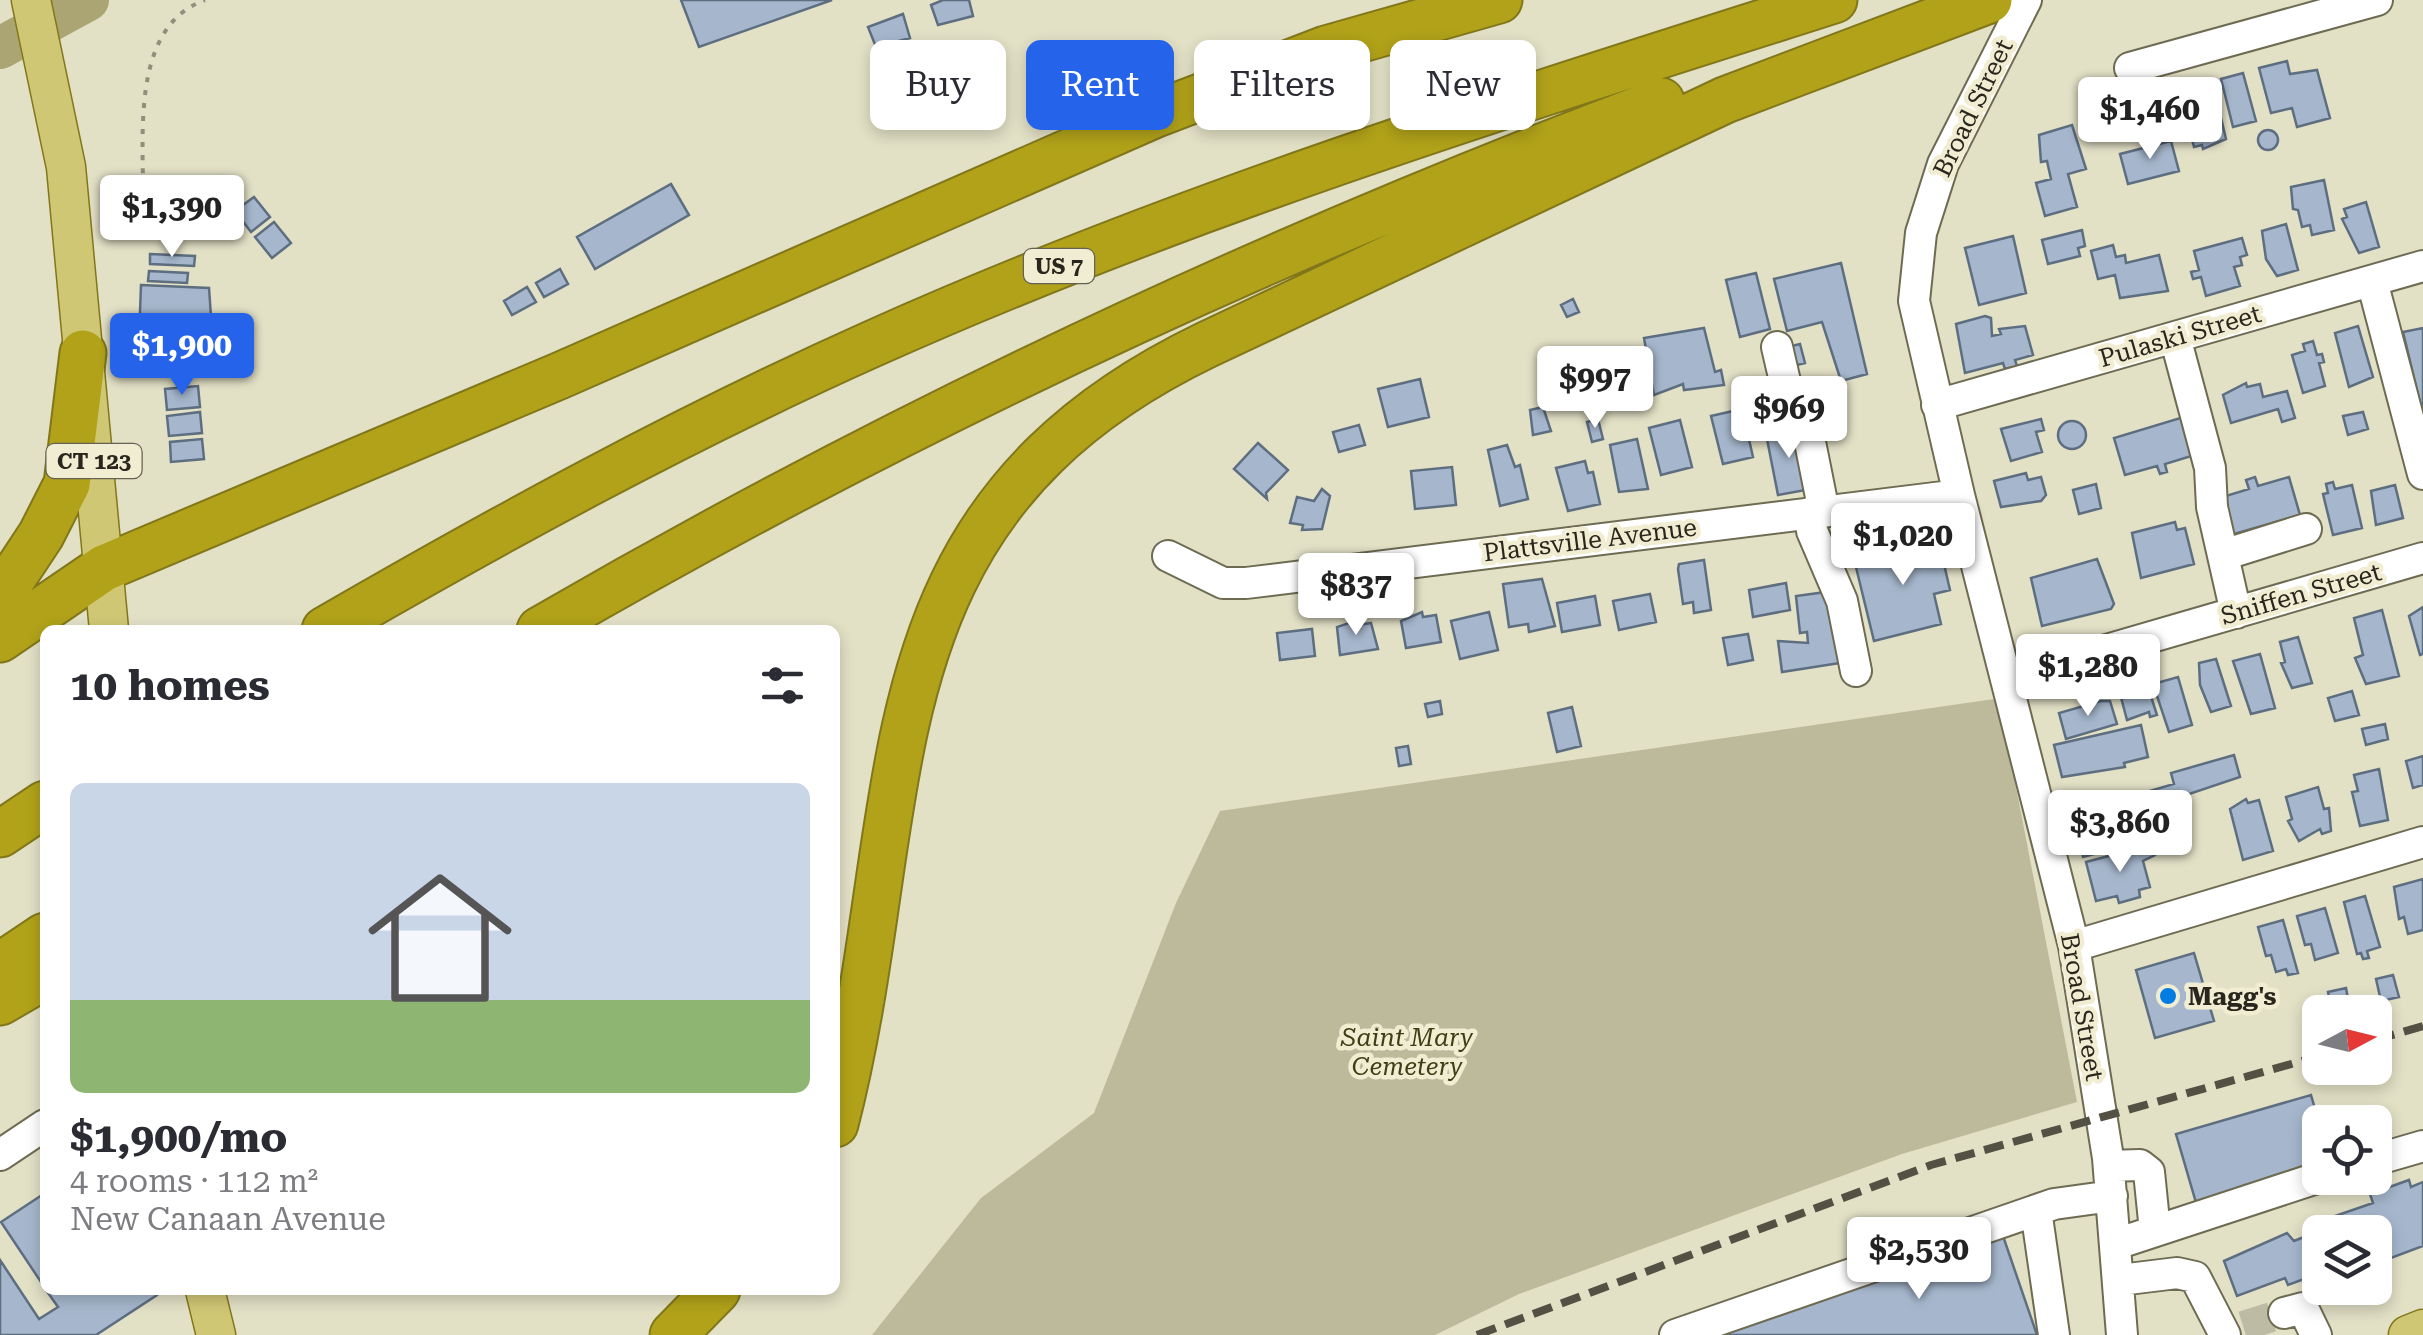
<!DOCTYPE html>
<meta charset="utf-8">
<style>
:root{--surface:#fff;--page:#f7f7f7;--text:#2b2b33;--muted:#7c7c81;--line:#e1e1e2;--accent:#2563eb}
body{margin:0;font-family:"Roboto Serif",serif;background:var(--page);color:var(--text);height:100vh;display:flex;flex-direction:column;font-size:38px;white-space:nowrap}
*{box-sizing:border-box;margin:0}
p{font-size:32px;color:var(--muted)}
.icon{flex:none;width:55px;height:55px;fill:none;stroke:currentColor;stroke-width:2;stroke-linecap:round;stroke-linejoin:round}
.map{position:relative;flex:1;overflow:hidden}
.details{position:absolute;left:40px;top:625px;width:800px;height:670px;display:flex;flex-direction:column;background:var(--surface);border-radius:15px;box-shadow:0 5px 15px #0003}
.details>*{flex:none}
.top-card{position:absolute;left:870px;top:40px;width:950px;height:90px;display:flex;gap:20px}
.needle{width:65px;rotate:83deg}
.fabs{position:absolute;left:2302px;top:995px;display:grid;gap:20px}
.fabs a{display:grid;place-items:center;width:90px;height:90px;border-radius:15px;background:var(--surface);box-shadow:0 5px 15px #0003;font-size:50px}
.price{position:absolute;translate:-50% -85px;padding:0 22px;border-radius:10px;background:#fff;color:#222;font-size:32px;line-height:65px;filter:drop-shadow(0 2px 5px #0008)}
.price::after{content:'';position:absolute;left:50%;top:60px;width:30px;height:22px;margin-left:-15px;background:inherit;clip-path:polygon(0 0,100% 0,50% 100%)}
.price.active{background:var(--accent);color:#fff}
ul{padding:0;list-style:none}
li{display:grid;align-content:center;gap:20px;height:530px;padding:0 30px}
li+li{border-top:2px solid var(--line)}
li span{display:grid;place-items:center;height:310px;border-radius:15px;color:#555}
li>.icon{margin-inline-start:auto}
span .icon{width:180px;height:180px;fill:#fffc;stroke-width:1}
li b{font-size:42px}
h2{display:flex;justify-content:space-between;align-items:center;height:120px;padding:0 30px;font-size:42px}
.pill{padding:0 35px;border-radius:15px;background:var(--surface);box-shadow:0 5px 15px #0003;font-size:35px;line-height:90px}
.pill.active{background:var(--accent);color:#fff}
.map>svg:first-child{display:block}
</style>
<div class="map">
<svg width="2423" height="1335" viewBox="0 0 2423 1335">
<rect width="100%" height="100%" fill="#e2e0c5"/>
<path fill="#bdba9c" d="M1994,699L2010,756L2077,1102L1902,1154L1519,1294L1435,1335H872L981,1198L1094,1113L1176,903L1220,811Z"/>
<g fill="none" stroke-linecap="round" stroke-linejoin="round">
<path stroke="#aba574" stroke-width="42" d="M0,48L88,0"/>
</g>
<path fill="#a6b7cd" stroke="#5e6e81" stroke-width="2.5" d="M681,0H832L699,47Z
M943,0H969L973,16L938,25L931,5Z
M903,14L910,38L876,47L868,27Z
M2287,61L2290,74L2317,70L2330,118L2297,127L2292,108L2271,113L2259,68Z
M2243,73L2256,121L2233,127L2221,79Z
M2206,94L2207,100L2216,97L2226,139L2203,149L2202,145L2194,147L2182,100Z
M2072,125L2086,169L2068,174L2077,207L2045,216L2036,183L2051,179L2047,161L2041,162L2039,135Z
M2258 140a10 10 0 1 1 20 0a10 10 0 1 1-20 0Z
M2171,141L2179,171L2128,184L2120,154Z
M2324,180L2334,230L2312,235L2310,225L2302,227L2298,210L2293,209L2291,187Z
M671,184L689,215L595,269L577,237Z
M254,197L270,217L251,232L235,211Z
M2366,202L2379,247L2359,253L2342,219L2347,217L2344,209Z
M274,222L291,243L272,258L255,237Z
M2286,224L2298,270L2277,276L2266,259L2262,231Z
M2082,230L2085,246L2078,248L2080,256L2048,264L2042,240Z
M2013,236L2026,293L1979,305L1965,248Z
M2242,238L2247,255L2240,257L2242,265L2234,267L2240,286L2206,296L2201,277L2193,279L2191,272L2199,270L2194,251Z
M2113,245L2116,257L2125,255L2126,263L2159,255L2168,291L2120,298L2115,275L2098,279L2091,251Z
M150,254L195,256L194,266L150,264Z
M1841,263L1867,374L1841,381L1822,322L1787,331L1774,279Z
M560,269L568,284L544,297L536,283Z
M149,271L188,273L187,283L148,281Z
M1756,273L1770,329L1740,337L1726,280Z
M141,285L209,288L212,331L195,330V341L139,339Z
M527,287L536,302L512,315L504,301Z
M1573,299L1579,312L1567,317L1561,305Z
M1985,316L1991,318L1992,336L2001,334L1999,329L2025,326L2033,355L2015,360L2017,366L2005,369L2003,363L1965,373L1956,324Z
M2358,326L2373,377L2349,387L2335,333Z
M1704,328L1715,372L1721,370L1724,385L1684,390L1683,384L1654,395L1644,338Z
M2423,328V415L2403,332Z
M2313,341L2317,355L2322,354L2324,362L2319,363L2325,386L2303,393L2292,355L2305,351L2303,344Z
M1800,344L1805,363L1797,365L1792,346Z
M1420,379L1429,417L1388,427L1378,389Z
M2246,383L2247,387L2260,384L2263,397L2287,391L2295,418L2282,422L2278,409L2231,423L2223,395Z
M198,386L200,407L167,410L165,389Z
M1543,407L1551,431L1533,435L1530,410Z
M1742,409L1753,457L1723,464L1711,416Z
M200,412L202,433L169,436L167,416Z
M2363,412L2368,429L2348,435L2343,416Z
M2187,416L2198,454L2165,464L2167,472L2160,474L2157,466L2125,475L2114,438Z
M1598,419L1603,439L1592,442L1587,422Z
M2041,419L2044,430L2036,432L2042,452L2011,461L2001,429Z
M1680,420L1692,467L1661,475L1649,428Z
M2058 435a14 14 0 1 1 28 0a14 14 0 1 1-28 0Z
M1359,425L1365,445L1339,452L1333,432Z
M1800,428L1811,489L1778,495L1766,434Z
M202,439L204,459L171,462L170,442Z
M1637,439L1648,489L1619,492L1610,445Z
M1258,443L1288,470L1266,493L1267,499L1234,469Z
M1507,445L1515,467L1520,465L1528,499L1500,506L1488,450Z
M1585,461L1588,473L1593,472L1600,504L1568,511L1556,468Z
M1452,467L1456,505L1415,509L1411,471Z
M2026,473L2028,480L2041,477L2046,495L2041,501L2001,507L1994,481Z
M2255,477L2258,486L2289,477L2300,515L2227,536L2216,499L2249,489L2246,480Z
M2333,482L2335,489L2352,485L2362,528L2333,535L2323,494L2328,493L2326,484Z
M2096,484L2101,508L2079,514L2073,490Z
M2395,485L2403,518L2376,525L2371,491Z
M1322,489L1330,496L1322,529L1302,530L1303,525L1290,523L1297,497L1314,501Z
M2175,522L2177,530L2185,528L2194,564L2141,578L2132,533Z
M1938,538L1950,590L1934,594L1941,624L1874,641L1854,559Z
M2097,559L2114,604L2111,609L2042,626L2031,578Z
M1704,560L1711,610L1694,613L1693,602L1683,604L1678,569L1679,564Z
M1542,579L1555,626L1529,632L1528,624L1509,627L1503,584Z
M1786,583L1790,610L1753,617L1749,590Z
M1826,592L1840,663L1782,672L1778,641L1808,643L1807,632L1800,633L1796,596Z
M1650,594L1656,622L1619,630L1613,601Z
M1595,596L1600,625L1562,632L1557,603Z
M2423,607V654L2420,655L2409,616Z
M2382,610L2399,676L2366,684L2355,658L2363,655L2354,618Z
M1422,612L1423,617L1436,615L1441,642L1406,648L1401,621Z
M1489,612L1498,650L1460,659L1451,621Z
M1358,620V625L1371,623L1378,649L1340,655L1337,627Z
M1312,629L1315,656L1280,660L1277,633Z
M1748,634L1753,660L1728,665L1723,638Z
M2298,637L2312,683L2292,688L2281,663L2285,662L2280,642Z
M2260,654L2275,708L2251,714L2233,661Z
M2216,659L2231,706L2211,712L2200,685L2199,663Z
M2137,675L2139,683L2146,681L2157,715L2150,717L2149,712L2127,720L2117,682Z
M2178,677L2192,725L2169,732L2153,684Z
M2352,691L2359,715L2335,721L2328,698Z
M1440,701L1442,714L1428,717L1425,704Z
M2101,701H2110L2117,724L2066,739L2059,713Z
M1572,707L1581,746L1557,752L1548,713Z
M2385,724L2388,739L2366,745L2362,729Z
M2141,725L2148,757L2124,763L2125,767L2062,777L2054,745Z
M1408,746L1411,764L1399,766L1396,748Z
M2234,755L2240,777L2177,798L2186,830L2083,857L2079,830L2144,811L2139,794L2174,784L2171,773Z
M2423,756V785L2413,788L2406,761Z
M2379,769L2388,820L2360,826L2352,792L2358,791L2354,775Z
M2318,787L2324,809L2329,808L2331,831L2322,834L2320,829L2299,841L2288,821L2292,819L2286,797Z
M2246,799L2248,803L2259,800L2273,851L2243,860L2230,809Z
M2139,848H2153L2155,855L2143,861L2150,887L2139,890L2140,897L2119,903L2117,896L2096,901L2086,862Z
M2423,879V930L2408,934L2404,917L2399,919L2394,887Z
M2365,896L2380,947L2367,951L2369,958L2363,959L2361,953L2357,954L2344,902Z
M2325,908L2338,953L2315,960L2311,944L2305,945L2297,916Z
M2283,920L2298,973L2288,975L2286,969L2276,972L2271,955L2266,956L2258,927Z
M2194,953L2214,1021L2155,1038L2136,970Z
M2393,975L2399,997L2381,1001L2376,979Z
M2346,988L2350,1010L2332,1012L2328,992Z
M2311,1095L2320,1126V1170L2197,1206L2176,1134Z
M2409,1180L2411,1187L2423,1182V1246L2375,1264V1232H2341L2335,1216L2373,1203L2370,1194Z
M45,1193V1288L1,1222Z
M2287,1233L2294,1241L2304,1237L2315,1268L2305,1271L2307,1278L2288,1285L2285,1278L2237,1296L2224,1261Z
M2003,1236L2037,1335H1718Z
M0,1260L39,1319L58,1307L46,1290H154L157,1295L96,1335H0Z"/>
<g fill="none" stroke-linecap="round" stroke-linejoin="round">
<path stroke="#bdbba3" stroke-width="30" stroke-dasharray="30 15" stroke-linecap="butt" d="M2243,1326L2284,1313"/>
<defs>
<path id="minor" d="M2026,0L1943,164L1921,233L1914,301L1959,495L2074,946L2108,1158L2122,1335
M2130,68L2377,0
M2372,281L2423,474
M2175,337L2210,468L2212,507L2236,613
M1777,347L1790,403L1809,437L1824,512
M1937,405L2423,266
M1810,513L1812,531L1842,601L1856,671
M2223,555L2306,529
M1168,556L1223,583H1246L1959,495
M2007,679L2423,558
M2074,946L2423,842
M0,1155L45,1125
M2375,1160L2423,1146
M2109,1166L2140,1165L2149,1172L2155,1231
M2036,1210L2054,1335
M2116,1244L2320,1177
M2120,1280L2177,1273L2195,1277L2225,1335
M2284,1313L2303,1308L2316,1335
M1675,1335L2054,1204L2112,1196"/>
<path id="major" d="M31,0L66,167L109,630
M205,1290L216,1335
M2408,1335L2423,1329"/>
<path id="highway" d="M0,597L41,535L67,484L83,353
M325,630C503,527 684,428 872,344C1184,204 1510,103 1834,0
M540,630C898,422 1273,247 1661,101
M0,639L104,568L559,376L1156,114L1326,49L1499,0
M0,834L45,804
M0,966L45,936
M0,1002L45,976
M835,1124C918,802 848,518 1206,345L1725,100L1989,0
M673,1335L717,1290"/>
</defs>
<use href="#minor" stroke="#6e6b53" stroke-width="34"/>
<use href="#major" stroke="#81771a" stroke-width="41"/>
<use href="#highway" stroke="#81771a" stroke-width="49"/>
<path stroke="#918f7c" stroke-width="4" stroke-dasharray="5 8" stroke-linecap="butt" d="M143,212C145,145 127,28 205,0"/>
<use href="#minor" stroke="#fff" stroke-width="30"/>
<use href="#major" stroke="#d0c775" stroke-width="38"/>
<use href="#highway" stroke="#b1a219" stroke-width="45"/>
<path stroke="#535144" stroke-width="8" stroke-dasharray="20 10" stroke-linecap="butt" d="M2375,1040L2423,1026
M1477,1335L1931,1165L2320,1056"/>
</g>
<circle fill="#027ce3" stroke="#f0edd2" stroke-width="4" cx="2168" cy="996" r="10"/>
<g text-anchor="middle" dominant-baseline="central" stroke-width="9" stroke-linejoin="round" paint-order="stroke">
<g fill="#f0edd2" stroke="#656253" stroke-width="2.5">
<rect x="1024" y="249" width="70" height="34" rx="8"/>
<rect x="46.5" y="444" width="95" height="34" rx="8"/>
</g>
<g font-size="22" font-weight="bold" fill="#29271d">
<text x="1059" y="266">US 7</text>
<text x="94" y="461">CT 123</text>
</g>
<g font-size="25" fill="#29271d" stroke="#f0edd2">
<text transform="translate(1973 108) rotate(-64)">Broad Street</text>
<text transform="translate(2180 336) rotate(-16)">Pulaski Street</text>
<text transform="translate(1590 540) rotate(-7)">Plattsville Avenue</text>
<text transform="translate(2301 594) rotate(-16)">Sniffen Street</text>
<text transform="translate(2082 1007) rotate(80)">Broad Street</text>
</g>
<g font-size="25" font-weight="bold" fill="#29271d" stroke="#f0edd2" text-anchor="start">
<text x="2188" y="996">Magg's</text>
</g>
<g font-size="25" font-style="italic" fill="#413c14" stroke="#f0edd2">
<text x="1407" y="1037">Saint Mary<tspan x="1407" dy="29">Cemetery</tspan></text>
</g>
</g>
</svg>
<div class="fabs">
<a><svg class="needle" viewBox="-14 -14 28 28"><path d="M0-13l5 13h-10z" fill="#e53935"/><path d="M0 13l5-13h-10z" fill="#7c7c81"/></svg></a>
<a><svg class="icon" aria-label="locate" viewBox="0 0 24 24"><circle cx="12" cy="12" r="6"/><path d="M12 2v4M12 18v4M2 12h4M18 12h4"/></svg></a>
<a><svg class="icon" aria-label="layers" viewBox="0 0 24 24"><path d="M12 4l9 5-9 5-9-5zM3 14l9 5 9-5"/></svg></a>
</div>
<b class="price" style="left:2150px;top:162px">$1,460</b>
<b class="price" style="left:172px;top:260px">$1,390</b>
<b class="price active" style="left:182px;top:398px">$1,900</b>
<b class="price" style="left:1595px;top:431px">$997</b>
<b class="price" style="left:1789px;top:461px">$969</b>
<b class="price" style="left:1903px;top:588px">$1,020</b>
<b class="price" style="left:1356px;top:638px">$837</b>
<b class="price" style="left:2088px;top:719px">$1,280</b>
<b class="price" style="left:2120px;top:875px">$3,860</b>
<b class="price" style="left:1919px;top:1302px">$2,530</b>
<div class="top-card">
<a class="pill">Buy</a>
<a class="pill active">Rent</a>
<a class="pill">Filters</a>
<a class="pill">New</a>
</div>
<section class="details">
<h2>10 homes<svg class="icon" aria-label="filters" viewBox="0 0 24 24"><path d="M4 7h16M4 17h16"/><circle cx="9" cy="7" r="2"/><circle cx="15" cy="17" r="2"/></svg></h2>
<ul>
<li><span style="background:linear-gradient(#c9d6e8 70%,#8fb573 0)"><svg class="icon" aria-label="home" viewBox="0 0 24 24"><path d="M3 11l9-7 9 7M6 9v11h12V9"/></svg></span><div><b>$1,900/mo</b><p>4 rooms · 112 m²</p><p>New Canaan Avenue</p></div></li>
</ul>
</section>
</div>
